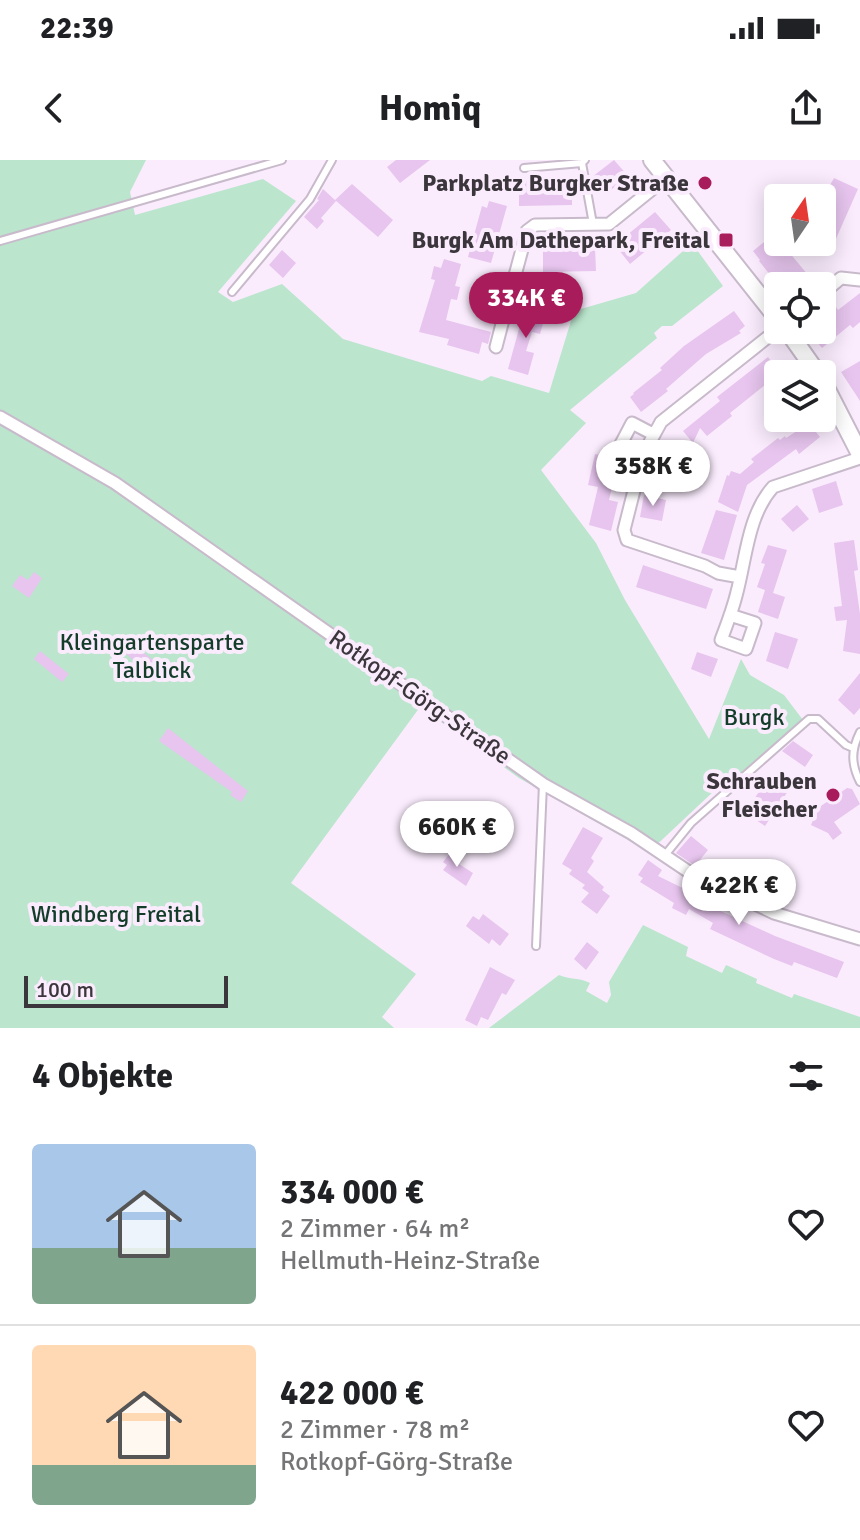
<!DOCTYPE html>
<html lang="de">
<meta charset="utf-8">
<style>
:root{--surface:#fff;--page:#f2f2f2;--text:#202124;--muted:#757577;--line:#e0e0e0;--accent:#a91c5b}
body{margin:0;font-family:Signika,sans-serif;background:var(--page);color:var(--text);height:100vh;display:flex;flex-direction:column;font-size:30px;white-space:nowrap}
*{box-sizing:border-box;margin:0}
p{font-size:26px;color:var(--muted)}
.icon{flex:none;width:44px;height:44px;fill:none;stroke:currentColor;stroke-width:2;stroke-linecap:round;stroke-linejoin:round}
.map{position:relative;height:868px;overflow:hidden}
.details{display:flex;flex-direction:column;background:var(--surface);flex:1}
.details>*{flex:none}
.needle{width:52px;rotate:13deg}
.buttons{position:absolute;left:764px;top:24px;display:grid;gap:16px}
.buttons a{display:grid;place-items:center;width:72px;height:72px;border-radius:8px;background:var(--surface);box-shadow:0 4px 20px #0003;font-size:40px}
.scale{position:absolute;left:24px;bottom:20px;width:204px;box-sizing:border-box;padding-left:8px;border:4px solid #3b353c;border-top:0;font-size:22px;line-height:28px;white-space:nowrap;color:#3b353c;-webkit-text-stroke:6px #faecfd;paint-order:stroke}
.price{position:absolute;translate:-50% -68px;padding:0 18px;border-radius:28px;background:#fff;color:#222;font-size:26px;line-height:52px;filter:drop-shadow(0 2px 4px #0008)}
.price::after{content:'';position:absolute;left:50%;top:48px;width:24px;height:18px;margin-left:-12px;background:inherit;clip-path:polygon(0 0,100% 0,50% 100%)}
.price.active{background:var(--accent);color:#fff}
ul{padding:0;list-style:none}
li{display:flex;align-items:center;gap:24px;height:200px;padding:0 32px}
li+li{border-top:2px solid var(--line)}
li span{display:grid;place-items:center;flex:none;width:224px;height:160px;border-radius:8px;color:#555}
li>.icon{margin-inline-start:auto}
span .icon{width:96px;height:96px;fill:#fffc;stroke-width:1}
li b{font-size:34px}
h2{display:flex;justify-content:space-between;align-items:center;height:96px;padding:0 32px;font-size:34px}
.status{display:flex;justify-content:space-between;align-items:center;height:56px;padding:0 40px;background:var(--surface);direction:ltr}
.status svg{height:22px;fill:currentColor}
header{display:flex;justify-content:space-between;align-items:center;height:104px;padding:0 32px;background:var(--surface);font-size:36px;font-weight:700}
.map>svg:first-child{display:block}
</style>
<div class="status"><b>22:39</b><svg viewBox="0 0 49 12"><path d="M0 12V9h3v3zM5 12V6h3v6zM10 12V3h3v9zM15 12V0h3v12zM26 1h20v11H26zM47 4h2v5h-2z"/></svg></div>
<header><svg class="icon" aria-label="back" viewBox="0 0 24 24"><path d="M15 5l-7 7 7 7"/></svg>Homiq<svg class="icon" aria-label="share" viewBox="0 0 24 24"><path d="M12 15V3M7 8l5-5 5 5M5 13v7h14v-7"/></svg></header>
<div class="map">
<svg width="860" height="868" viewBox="0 0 860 868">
<rect width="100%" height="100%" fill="#faecfd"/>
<path fill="#bbe5cd" d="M0,0H146L130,32L135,55L263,19L296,41L218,132L233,142L282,124L343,179L482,221L491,216L549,233L574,151L636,133L692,83L723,126L672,166H662L654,173L657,178L570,250L586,263L541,310L596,383L625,440L709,579L741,499L750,515L784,535L803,560L743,612L735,619L731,615L649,692L519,618L420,547L291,723L416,814L382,857L394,868H0Z
M643,765L688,787L686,796L722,813L726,805L757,819L756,823L792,838L794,834L860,857V868H489L559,815C570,820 579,817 590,823L586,831L607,843L611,835L609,822Z"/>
<path fill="#e7c5ee" d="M396,0H430L400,23L387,7Z
M614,0L628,16L606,34L592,17Z
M834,18L858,29L831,90L822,86V39Z
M559,20H572V45L519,46V21Z
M352,24L393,60L378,77L335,40Z
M323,29L336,41L321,58L324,61L317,69L304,57L319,40L317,39Z
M489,41L507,46L491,103L468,97L482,46L487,48Z
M655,52L671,70L630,104L615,85Z
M774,74L813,121L807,126H779L759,101L760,100L753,91Z
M595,86L596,111L543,112V87Z
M282,90L296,103L283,118L269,105Z
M444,99L461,104L455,126L460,127L457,140L451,139L446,160L491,172L488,184L482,182L479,194L447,185L449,179L419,172L435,120L431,119L434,106L441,108Z
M860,133V162L853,168L850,165L822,188L807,170H822V158L836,147L838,150Z
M525,147L546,153L540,174L532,172L526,191L534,193L528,215L508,209Z
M734,151L745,166L739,171L741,173L706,194L666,229L668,231L641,252L630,237L634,234L633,233L662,210L660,208L684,186Z
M768,197L780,213L730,253L732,256L707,276L700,268L693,283L683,271L720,241L717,237Z
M860,201V241L841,212Z
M809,263L820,277L799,294L796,289L747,325L738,352L718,342L727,315L729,316L731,311L740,314L754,302L751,299L778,278L780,280L785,276L786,278Z
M668,280L689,291L674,320L653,309Z
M595,294L619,299L609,340L618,342L611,371L589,365L598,327L588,325Z
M836,321L843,345L819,353L812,329Z
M644,335L666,340L662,361L640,357Z
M797,345L809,359L793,372L781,359Z
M716,350L737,355L724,400L701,393Z
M854,380L858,410L854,411L860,454V494L843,491L847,460L836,461L834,447L842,446L834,383Z
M768,385L787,390L773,433L785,437L778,459L758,452L765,430L757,427L765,404L761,403Z
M643,405L713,429L706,449L636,427Z
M34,412L42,418L29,438L12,426L20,415L28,420Z
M775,472L798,479L788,509L766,501Z
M126,478L159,505L148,519L137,510L140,506L118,487Z
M40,491L69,514L62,522L34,499Z
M697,492L718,499L711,517L691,509Z
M860,513V548L854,555L838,540Z
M168,568L248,631L241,642L230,635L232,632L159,581Z
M793,581L813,595L805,607L782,591Z
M768,618L788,631L765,666L745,653Z
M847,628L852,629L860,644L834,662L842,673L833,680L828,673L811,665L818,648Z
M583,667L603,678L591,698L594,701L587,712L604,727L602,730L610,736L597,754L581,742L589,733L582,728L585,725L569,714L572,710L562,704Z
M691,676L708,690L695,706L676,693Z
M451,692L462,700L459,704L473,713L466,726L443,710L447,705L443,702Z
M648,700L662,710L658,716L697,735L704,741L703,743L775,776L844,802L837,818L794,802L792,806L774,799L710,769L713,763L689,749L686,755L672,748L674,743L640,722L643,718L638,715Z
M748,704L775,716L766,735L740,723L744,709Z
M483,754L509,774L500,786L492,779L489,784L466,766L473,756L479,760Z
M587,782L599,792L586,810L574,799Z
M490,807L515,820L506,835L502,833L488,860L481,857L477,866L465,860Z"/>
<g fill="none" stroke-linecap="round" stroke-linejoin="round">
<defs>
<path id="lane" d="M585,0L582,3L593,64
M524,8L582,3
M0,81L282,0
M232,132L310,39L332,0
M860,572C851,590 851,604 860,622
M665,695L691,663L809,559H818L846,585L853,588
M728,732L737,714
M767,750L775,728
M536,786L543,624"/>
<path id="street" d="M510,133L488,127L481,149L504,156L527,71L535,65L609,64L666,18
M822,134L841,118L860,120
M496,187L504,156
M0,257L115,323L543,624L631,673L692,714L774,753L860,779
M643,295L621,284L632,263L653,274
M740,417L718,413L705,406L627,380L624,370L643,295L661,262L778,169
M730,455L755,463L746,489L721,480C727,464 733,449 737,432C746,398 748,355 773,327L860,298"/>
<path id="secondary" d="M652,0L778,159
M787,170L818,214
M822,220L860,294"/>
</defs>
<use href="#lane" stroke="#c8bacb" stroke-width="10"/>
<use href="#street" stroke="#c8bacb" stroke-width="15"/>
<use href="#secondary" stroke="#c8bacb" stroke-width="20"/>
<use href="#lane" stroke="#fff" stroke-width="6"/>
<use href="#street" stroke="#fff" stroke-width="11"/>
<use href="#secondary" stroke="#fff" stroke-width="16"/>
</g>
<g fill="#a91c5b" stroke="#faecfd" stroke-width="3">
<circle cx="705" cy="23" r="8"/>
<rect x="718" y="72" width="16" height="16" rx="4"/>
<circle cx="833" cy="635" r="8"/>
</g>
<g text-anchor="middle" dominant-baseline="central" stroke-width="8" stroke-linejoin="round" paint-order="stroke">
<g font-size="24" font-weight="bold" fill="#3b353c" stroke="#faecfd" text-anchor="end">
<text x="689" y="23">Parkplatz Burgker Straße</text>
<text x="710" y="80">Burgk Am Dathepark, Freital</text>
<text x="817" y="621">Schrauben<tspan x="817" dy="28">Fleischer</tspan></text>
</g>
<g font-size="24" fill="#133c29" stroke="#faecfd">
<text x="152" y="482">Kleingartensparte<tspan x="152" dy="28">Talblick</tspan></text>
<text x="754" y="557">Burgk</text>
<text x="116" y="754">Windberg Freital</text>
</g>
<g font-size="24" fill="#3b353c" stroke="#faecfd">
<text transform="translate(420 537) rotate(35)">Rotkopf-Görg-Straße</text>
</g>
</g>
</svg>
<div class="buttons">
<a><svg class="needle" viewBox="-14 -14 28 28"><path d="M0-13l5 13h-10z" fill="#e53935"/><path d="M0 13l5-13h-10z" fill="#757577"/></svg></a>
<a><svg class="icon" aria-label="locate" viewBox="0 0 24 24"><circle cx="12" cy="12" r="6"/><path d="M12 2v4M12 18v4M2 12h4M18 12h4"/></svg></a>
<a><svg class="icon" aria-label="layers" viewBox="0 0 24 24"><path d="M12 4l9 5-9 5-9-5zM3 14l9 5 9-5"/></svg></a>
</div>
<div class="scale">100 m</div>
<b class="price active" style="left:526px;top:180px">334K €</b>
<b class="price" style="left:653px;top:348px">358K €</b>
<b class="price" style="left:457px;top:709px">660K €</b>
<b class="price" style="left:739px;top:767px">422K €</b>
</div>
<section class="details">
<h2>4 Objekte<svg class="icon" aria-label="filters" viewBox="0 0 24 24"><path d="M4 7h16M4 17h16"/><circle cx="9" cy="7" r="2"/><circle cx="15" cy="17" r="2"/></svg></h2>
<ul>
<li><span style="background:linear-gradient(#a9c7e8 65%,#7fa58c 0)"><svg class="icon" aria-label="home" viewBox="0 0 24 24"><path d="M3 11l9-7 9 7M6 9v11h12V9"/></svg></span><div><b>334 000 €</b><p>2 Zimmer · 64 m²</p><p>Hellmuth-Heinz-Straße</p></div><svg class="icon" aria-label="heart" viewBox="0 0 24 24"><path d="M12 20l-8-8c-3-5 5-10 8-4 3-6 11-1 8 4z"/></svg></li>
<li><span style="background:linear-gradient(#ffd9b3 75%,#7fa58c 0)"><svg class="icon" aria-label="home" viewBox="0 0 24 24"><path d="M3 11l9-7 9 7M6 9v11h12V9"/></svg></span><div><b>422 000 €</b><p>2 Zimmer · 78 m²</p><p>Rotkopf-Görg-Straße</p></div><svg class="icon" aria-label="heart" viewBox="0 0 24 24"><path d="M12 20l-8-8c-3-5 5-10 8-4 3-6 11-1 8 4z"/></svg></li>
</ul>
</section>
